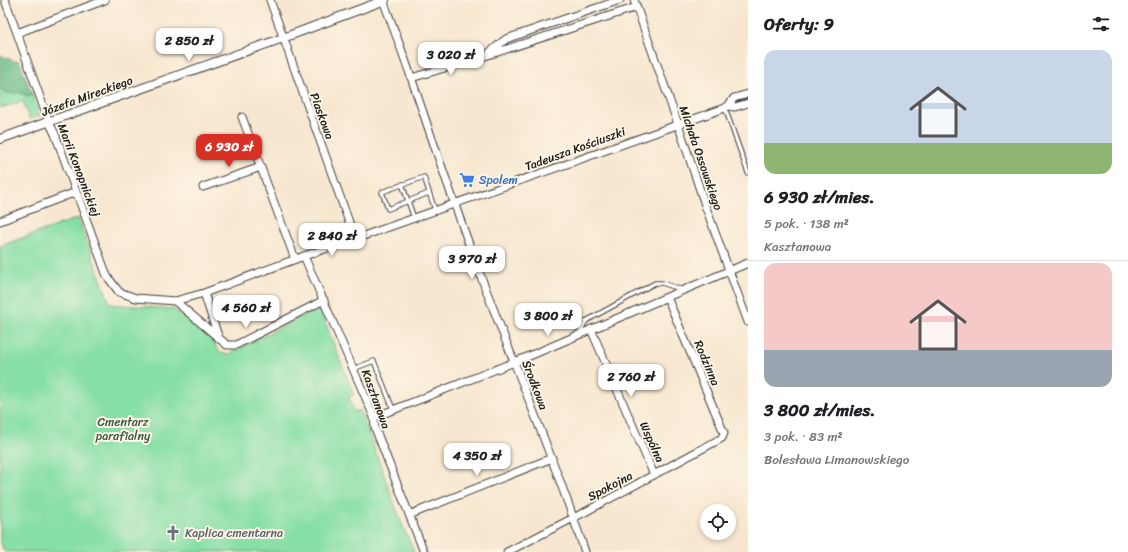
<!DOCTYPE html>
<html lang="pl">
<meta charset="utf-8">
<style>
:root{--surface:#fff;--page:#f2f2f2;--text:#202124;--muted:#757577;--line:#e0e0e0;--accent:#d93025}
body{margin:0;font-family:Sriracha,sans-serif;background:var(--page);color:var(--text);height:100vh;display:flex;flex-direction:column;font-size:15px;white-space:nowrap}
*{box-sizing:border-box;margin:0}
p{font-size:13px;color:var(--muted)}
.icon{flex:none;width:22px;height:22px;fill:none;stroke:currentColor;stroke-width:2;stroke-linecap:round;stroke-linejoin:round}
.map{position:relative;flex:1;overflow:hidden}
.panel{display:flex;flex-direction:column;background:var(--surface);width:380px}
.panel>*{flex:none}
.controls{position:absolute;left:700px;top:504px;display:grid;gap:8px}
.controls a{display:grid;place-items:center;width:36px;height:36px;border-radius:50%;background:var(--surface);box-shadow:0 2px 6px #0003;font-size:20px}
.price{position:absolute;translate:-50% -34px;padding:0 9px;border-radius:8px;background:#fff;color:#222;font-size:13px;line-height:26px;filter:drop-shadow(0 1px 2px #0008)}
.price::after{content:'';position:absolute;left:50%;top:24px;width:12px;height:9px;margin-left:-6px;background:inherit;clip-path:polygon(0 0,100% 0,50% 100%)}
.price.current{background:var(--accent);color:#fff}
ul{padding:0;list-style:none}
li{display:grid;align-content:center;gap:8px;height:212px;padding:0 16px}
li+li{border-top:1px solid var(--line)}
li span{display:grid;place-items:center;height:124px;border-radius:12px;color:#555}
li>.icon{margin-inline-start:auto}
span .icon{width:72px;height:72px;fill:#fffc;stroke-width:1}
li b{font-size:17px}
h2{display:flex;justify-content:space-between;align-items:center;height:48px;padding:0 16px;font-size:17px}
main{display:flex;flex:1;min-height:0}
.map>svg:first-child{display:block}
</style>
<main>
<div class="map">
<svg width="748" height="552" viewBox="0 0 748 552">
<rect width="100%" height="100%" fill="#fcf5e5"/>
<filter id="ink" filterUnits="userSpaceOnUse"><feTurbulence type="fractalNoise" baseFrequency=".025" numOctaves="2"/><feDisplacementMap in="SourceGraphic" scale="8" xChannelSelector="R" yChannelSelector="G"/><feConvolveMatrix kernelMatrix="1 2 1 2 8 2 1 2 1" color-interpolation-filters="sRGB"/></filter>
<filter id="wash" filterUnits="userSpaceOnUse"><feTurbulence type="fractalNoise" baseFrequency=".012" numOctaves="4" result="noise"/><feDisplacementMap in="SourceGraphic" scale="16" xChannelSelector="R" yChannelSelector="G"/><feGaussianBlur stdDeviation="0.9" result="paint"/><feColorMatrix in="noise" values="0 0 0 0 0 0 0 0 0 0 0 0 0 0 0 0 0 1.4 0 .05"/><feComposite in="paint" operator="in"/></filter>
<g filter="url(#wash)">
<rect width="100%" height="100%" fill="#f8e7d0"/>
<path fill="#86dfa4" stroke="#517e60" d="M0,88L5,93L20,92L27,96L32,94L40,116L29,119L23,101L0,108Z
M78,218L110,304L174,309L210,337L219,352L227,355L319,307L354,395L349,397L354,412L360,410L401,522L414,552H5L0,542V246Z"/>
<path fill="#6cbe8a" stroke="#446d53" d="M0,55L14,61H19L32,94L27,96L20,92C11,94 7,94 0,88Z"/>
</g>
<g filter="url(#ink)">
<g fill="none" stroke-linecap="round" stroke-linejoin="round">
<defs>
<path id="service" d="M725,108L748,173
M402,184L414,218
M429,193L388,209L382,192L424,177L435,210
M579,333L586,321L655,283H662L683,290
M353,369L374,361L393,409"/>
<path id="minor" d="M5,0L49,122L55,134L107,276L119,292L136,298L175,301L204,293L304,256L355,239L725,108L728,106L734,98L748,94
M270,0L355,239
M383,0C393,27 403,53 412,80C434,145 456,210 480,274C515,367 554,458 585,552
M634,0L678,124L705,205L748,322
M17,33L105,0
M490,52L506,39L620,0
M411,78L485,56L637,7
M728,106L735,107L748,103
M242,117L295,259
M203,187L261,167
M0,221L76,192
M304,256L371,410L374,417L375,428L424,552
M204,293L219,339
M175,301L227,345H236L324,300
M591,329L654,475
M374,417L393,410L527,357L667,297L748,263
M409,515L552,458
M507,552L585,512L722,438L724,433L667,297"/>
<path id="tertiary" d="M0,139L283,38L385,0"/>
</defs>
<use href="#service" stroke="#3d3a37" stroke-width="5.5"/>
<use href="#minor" stroke="#3d3a37" stroke-width="9"/>
<use href="#tertiary" stroke="#3d3a37" stroke-width="10"/>
<use href="#service" stroke="#fff" stroke-width="3.5"/>
<use href="#minor" stroke="#fff" stroke-width="7"/>
<use href="#tertiary" stroke="#fff" stroke-width="8"/>
</g>
</g>
<defs>
<symbol id="supermarket-bare" viewBox="-9 -9 18 18"><path d="M-6-5.5h2.5l.6 2H6L4.5 2H-2.5L-4.4-4H-6ZM-1.5 3.2a1.3 1.3 0 1 0 .1 0ZM3 3.2a1.3 1.3 0 1 0 .1 0Z" fill="#3f7fe0" stroke="#fcf5e5" stroke-width="2.5" paint-order="stroke"/></symbol>
<symbol id="church-bare" viewBox="-9 -9 18 18"><path d="M-1.2-6h2.4v3.5h3.3v2.4h-3.3V6h-2.4V-.1h-3.3v-2.4h3.3Z" fill="#6b7280" stroke="#fcf5e5" stroke-width="2.5" paint-order="stroke"/></symbol>
</defs>
<g fill-rule="evenodd">
<use href="#supermarket-bare" x="456" y="169" width="22" height="22"/>
<use href="#church-bare" x="162" y="522" width="22" height="22"/>
</g>
<g text-anchor="middle" dominant-baseline="central" stroke-width="4" stroke-linejoin="round" paint-order="stroke">
<g font-size="12" fill="#1c1c1c" stroke="#fcf5e5">
<text transform="translate(87 96) rotate(-20)">Józefa Mireckiego</text>
<text transform="translate(322 116) rotate(70)">Piaskowa</text>
<text transform="translate(575 149) rotate(-20)">Tadeusza Kościuszki</text>
<text transform="translate(701 158) rotate(71)">Michała Ossowskiego</text>
<text transform="translate(79 170) rotate(69)">Marii Konopnickiej</text>
<text transform="translate(707 363) rotate(67)">Rodzinna</text>
<text transform="translate(535 385) rotate(69)">Środkowa</text>
<text transform="translate(376 399) rotate(70)">Kasztanowa</text>
<text transform="translate(652 442) rotate(66)">Wspólna</text>
<text transform="translate(610 486) rotate(-28)">Spokojna</text>
</g>
<g font-size="12" fill="#366cbe" stroke="#fcf5e5" text-anchor="start">
<text x="479" y="180">Spolem</text>
</g>
<g font-size="12" fill="#3c5645" stroke="#fcf5e5">
<text x="123" y="422">Cmentarz<tspan x="123" dy="14">parafialny</tspan></text>
</g>
<g font-size="12" fill="#5b616d" stroke="#fcf5e5" text-anchor="start">
<text x="185" y="533">Kaplica cmentarna</text>
</g>
</g>
</svg>
<div class="controls">
<a><svg class="icon" aria-label="locate" viewBox="0 0 24 24"><circle cx="12" cy="12" r="6"/><path d="M12 2v4M12 18v4M2 12h4M18 12h4"/></svg></a>
</div>
<b class="price" style="left:189px;top:62px">2 850 zł</b>
<b class="price" style="left:451px;top:76px">3 020 zł</b>
<b class="price current" style="left:229px;top:168px">6 930 zł</b>
<b class="price" style="left:332px;top:257px">2 840 zł</b>
<b class="price" style="left:472px;top:280px">3 970 zł</b>
<b class="price" style="left:246px;top:329px">4 560 zł</b>
<b class="price" style="left:548px;top:337px">3 800 zł</b>
<b class="price" style="left:631px;top:398px">2 760 zł</b>
<b class="price" style="left:477px;top:477px">4 350 zł</b>
</div>
<section class="panel">
<h2>Oferty: 9<svg class="icon" aria-label="filters" viewBox="0 0 24 24"><path d="M4 7h16M4 17h16"/><circle cx="9" cy="7" r="2"/><circle cx="15" cy="17" r="2"/></svg></h2>
<ul>
<li><span style="background:linear-gradient(#c9d6e8 75%,#8fb573 0)"><svg class="icon" aria-label="home" viewBox="0 0 24 24"><path d="M3 11l9-7 9 7M6 9v11h12V9"/></svg></span><div><b>6 930 zł/mies.</b><p>5 pok. · 138 m²</p><p>Kasztanowa</p></div></li>
<li><span style="background:linear-gradient(#f6c9c9 70%,#9aa5b1 0)"><svg class="icon" aria-label="home" viewBox="0 0 24 24"><path d="M3 11l9-7 9 7M6 9v11h12V9"/></svg></span><div><b>3 800 zł/mies.</b><p>3 pok. · 83 m²</p><p>Bolesława Limanowskiego</p></div></li>
</ul>
</section>
</main>
